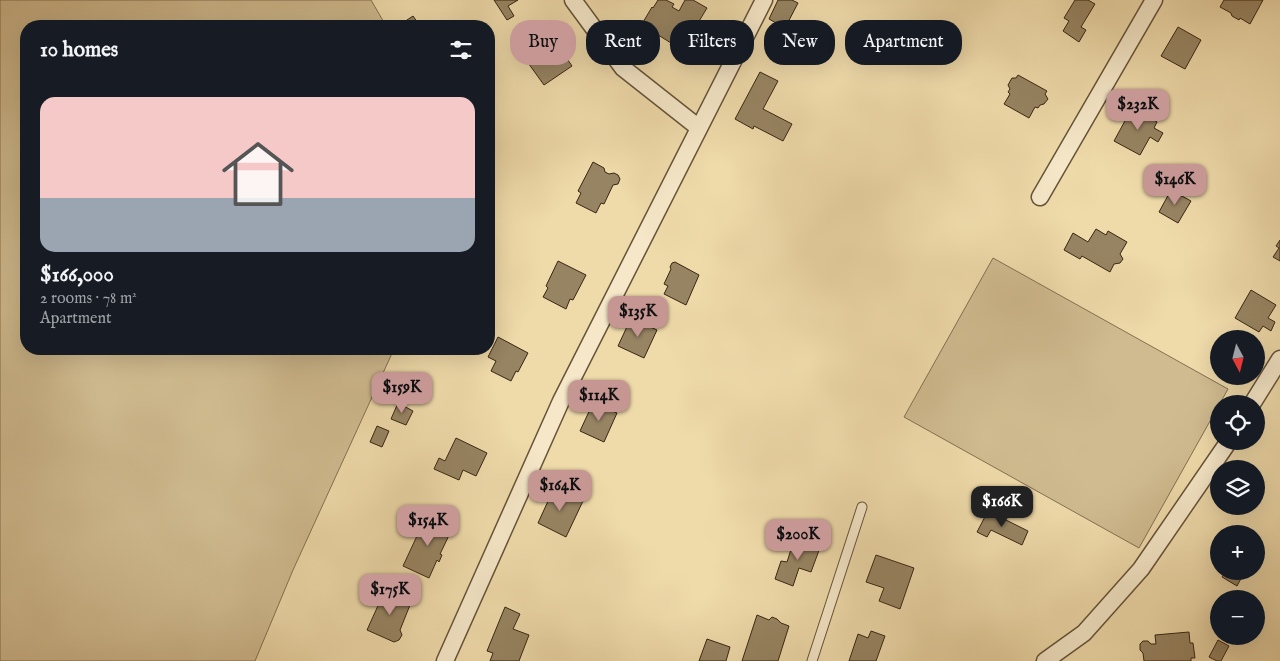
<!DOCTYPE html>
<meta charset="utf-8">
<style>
:root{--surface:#171b24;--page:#20242c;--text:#f1f3f6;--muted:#9ea1a6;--accent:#c59692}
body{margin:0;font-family:"IM FELL English",serif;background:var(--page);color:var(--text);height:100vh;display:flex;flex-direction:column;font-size:19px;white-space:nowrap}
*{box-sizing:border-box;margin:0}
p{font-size:16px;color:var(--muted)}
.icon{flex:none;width:28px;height:28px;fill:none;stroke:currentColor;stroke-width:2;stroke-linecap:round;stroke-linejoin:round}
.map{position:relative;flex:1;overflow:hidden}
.panel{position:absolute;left:20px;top:20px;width:475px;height:335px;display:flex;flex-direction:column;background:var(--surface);border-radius:20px;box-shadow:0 5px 20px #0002}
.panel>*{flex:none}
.banner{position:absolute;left:510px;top:20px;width:475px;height:45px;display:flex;gap:10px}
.needle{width:32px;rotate:173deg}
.fabs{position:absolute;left:1210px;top:330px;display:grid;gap:10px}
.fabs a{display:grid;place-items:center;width:55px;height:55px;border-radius:50%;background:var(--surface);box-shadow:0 5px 20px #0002;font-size:25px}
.price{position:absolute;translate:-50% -42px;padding:0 11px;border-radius:10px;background:var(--accent);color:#111;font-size:16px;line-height:32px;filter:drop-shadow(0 1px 2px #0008)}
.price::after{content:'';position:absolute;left:50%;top:30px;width:15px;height:11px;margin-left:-8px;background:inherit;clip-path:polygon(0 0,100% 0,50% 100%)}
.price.current{background:#222;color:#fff}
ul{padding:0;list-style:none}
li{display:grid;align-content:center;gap:10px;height:265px;padding:0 20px}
li span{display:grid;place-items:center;height:155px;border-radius:15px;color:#555}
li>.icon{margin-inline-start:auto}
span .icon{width:90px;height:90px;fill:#fffc;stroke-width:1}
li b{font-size:21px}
h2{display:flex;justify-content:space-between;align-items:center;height:60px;padding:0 20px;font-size:21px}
.chip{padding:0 18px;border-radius:20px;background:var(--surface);box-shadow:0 5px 20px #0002;font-size:18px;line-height:45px}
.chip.current{background:var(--accent);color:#111}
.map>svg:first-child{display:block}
</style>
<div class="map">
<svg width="1280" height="661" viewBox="0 0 1280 661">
<rect width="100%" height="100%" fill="#efdaaa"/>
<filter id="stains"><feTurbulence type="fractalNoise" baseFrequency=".004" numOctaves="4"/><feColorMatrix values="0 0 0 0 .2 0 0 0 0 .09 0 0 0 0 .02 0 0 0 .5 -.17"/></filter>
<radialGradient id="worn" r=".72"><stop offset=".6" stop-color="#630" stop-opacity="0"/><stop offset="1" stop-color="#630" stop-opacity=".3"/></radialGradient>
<path fill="#d0bb90" stroke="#847052" d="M0,0H371L386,26H26V349H394L293,570L255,661H0Z
M993,258L1228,389L1139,548L904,417Z"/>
<path fill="#978462" stroke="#382613" d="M494,0H518L508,6L514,16L507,20Z
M658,0H666L674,4L672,7L679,11L685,0H693L707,8L681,51L670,45L671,43L655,33L656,31L642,24L652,7L653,8Z
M778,0H792L798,3L785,28L769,19Z
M1075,0H1088L1095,4L1081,27L1086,30L1079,42L1063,31L1069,21L1064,18Z
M1224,0H1263L1250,24L1240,18L1239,20L1232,16L1231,13L1220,7Z
M413,16L420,26H406L404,22Z
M1178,27L1201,40L1185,69L1161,56Z
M557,44L572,66L544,85L526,60L536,53L538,57Z
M760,72L778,81L763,109L792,124L783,141L754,126L753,129L735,119Z
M1018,75L1047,91L1045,94L1048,99L1044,104L1040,105L1038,108L1035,107L1029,118L1004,104L1010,94L1008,92L1010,89L1008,85L1012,78H1016Z
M1140,105L1147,108L1143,113L1157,122L1154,128L1163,133L1158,142L1150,137L1140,155L1114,141L1132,108L1137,110Z
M593,162L604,168L605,172L609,174L614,173L618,175L620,179L618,184L613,185L604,204L601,203L596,213L576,203L581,193L578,191Z
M1171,190L1191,201L1178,223L1159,212Z
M1096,229L1106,235L1108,231L1127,242L1120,254L1123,259L1120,263L1114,264L1110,272L1082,256L1080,259L1064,250L1073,233L1088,242Z
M1280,240V261L1273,257L1279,248L1276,246Z
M558,261L586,275L573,300L570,299L566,309L543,297L548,288L546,286Z
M675,262L699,275L686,305L664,294L668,286L664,284L671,269L670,267L672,263Z
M1251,290L1276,305L1268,318L1275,322L1271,331L1263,326L1259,332L1235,318Z
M631,318L657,330L644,358L618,346Z
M498,337L528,353L518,372L516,371L511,381L491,371L496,361L488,357Z
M398,403L413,411L406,425L391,419Z
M593,403L617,413L604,442L580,431Z
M377,426L389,431L382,447L370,442Z
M456,438L487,453L476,476L463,470L459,480L434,469L439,458L445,461Z
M554,488L583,501L566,537L538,523Z
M988,511L1028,531L1022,545L991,530L987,537L977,532Z
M436,518L454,525L440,554L442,555L439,562L437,560L429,578L403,566L423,523L432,527Z
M794,540L807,544L808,541L821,545L811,572L799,568L793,586L775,579L781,561L787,562Z
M876,555L914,568L900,609L879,601L884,588L866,582Z
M1226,571H1245L1237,586L1222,577Z
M388,589L412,600L400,630L402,635L399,640L394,642L367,630L381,599L383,600Z
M505,607L520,614L513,629L529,635L519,661H490L493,653L487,651Z
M757,615L769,620L772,617L777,619L781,623L789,626L778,661H742Z
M871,631L885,636L876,661H849L858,634L868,638Z
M1189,632L1190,643H1193L1195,658H1191V661H1144L1143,653L1140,650V644L1143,641H1148L1151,644H1156L1155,635Z
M707,639L730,647L726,661H699Z
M1218,640L1229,646L1221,661H1217L1209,657Z"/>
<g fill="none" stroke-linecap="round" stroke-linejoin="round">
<defs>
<path id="lane" d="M812,661L862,507"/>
<path id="street" d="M573,0L623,68L699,128
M1040,197L1154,0
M1252,404L1280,359
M445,661L561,401L764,0
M1045,661L1084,633L1141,569L1229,441"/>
</defs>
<use href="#lane" stroke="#665339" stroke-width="11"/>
<use href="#street" stroke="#665339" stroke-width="19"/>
<use href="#lane" stroke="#f5e7c8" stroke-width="9"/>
<use href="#street" stroke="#f5e7c8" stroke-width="16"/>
</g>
<rect width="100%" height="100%" filter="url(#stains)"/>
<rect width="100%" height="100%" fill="url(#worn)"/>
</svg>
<div class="fabs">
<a><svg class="needle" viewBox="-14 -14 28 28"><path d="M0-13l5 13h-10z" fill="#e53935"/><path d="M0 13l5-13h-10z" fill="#9ea1a6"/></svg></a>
<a><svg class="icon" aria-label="locate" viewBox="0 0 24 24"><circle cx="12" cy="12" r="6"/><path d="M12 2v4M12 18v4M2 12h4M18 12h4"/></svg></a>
<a><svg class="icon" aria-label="layers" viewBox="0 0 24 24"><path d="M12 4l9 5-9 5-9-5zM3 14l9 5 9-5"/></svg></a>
<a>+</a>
<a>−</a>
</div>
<b class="price" style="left:1138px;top:131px">$232K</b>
<b class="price" style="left:1175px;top:206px">$146K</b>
<b class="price" style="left:638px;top:338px">$135K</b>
<b class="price" style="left:402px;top:414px">$159K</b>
<b class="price" style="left:599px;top:422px">$114K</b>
<b class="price" style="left:560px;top:512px">$164K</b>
<b class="price current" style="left:1002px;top:528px">$166K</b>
<b class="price" style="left:428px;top:547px">$154K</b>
<b class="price" style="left:798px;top:561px">$200K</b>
<b class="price" style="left:390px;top:616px">$175K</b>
<div class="banner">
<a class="chip current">Buy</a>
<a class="chip">Rent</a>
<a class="chip">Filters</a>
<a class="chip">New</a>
<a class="chip">Apartment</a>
</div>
<section class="panel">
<h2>10 homes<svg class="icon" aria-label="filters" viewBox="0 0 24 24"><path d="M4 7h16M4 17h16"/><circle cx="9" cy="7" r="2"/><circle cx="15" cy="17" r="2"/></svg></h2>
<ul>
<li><span style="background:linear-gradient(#f6c9c9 65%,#9aa5b1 0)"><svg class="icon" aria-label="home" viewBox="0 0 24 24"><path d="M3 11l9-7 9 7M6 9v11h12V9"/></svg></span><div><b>$166,000</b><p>2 rooms · 78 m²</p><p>Apartment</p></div></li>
</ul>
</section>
</div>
